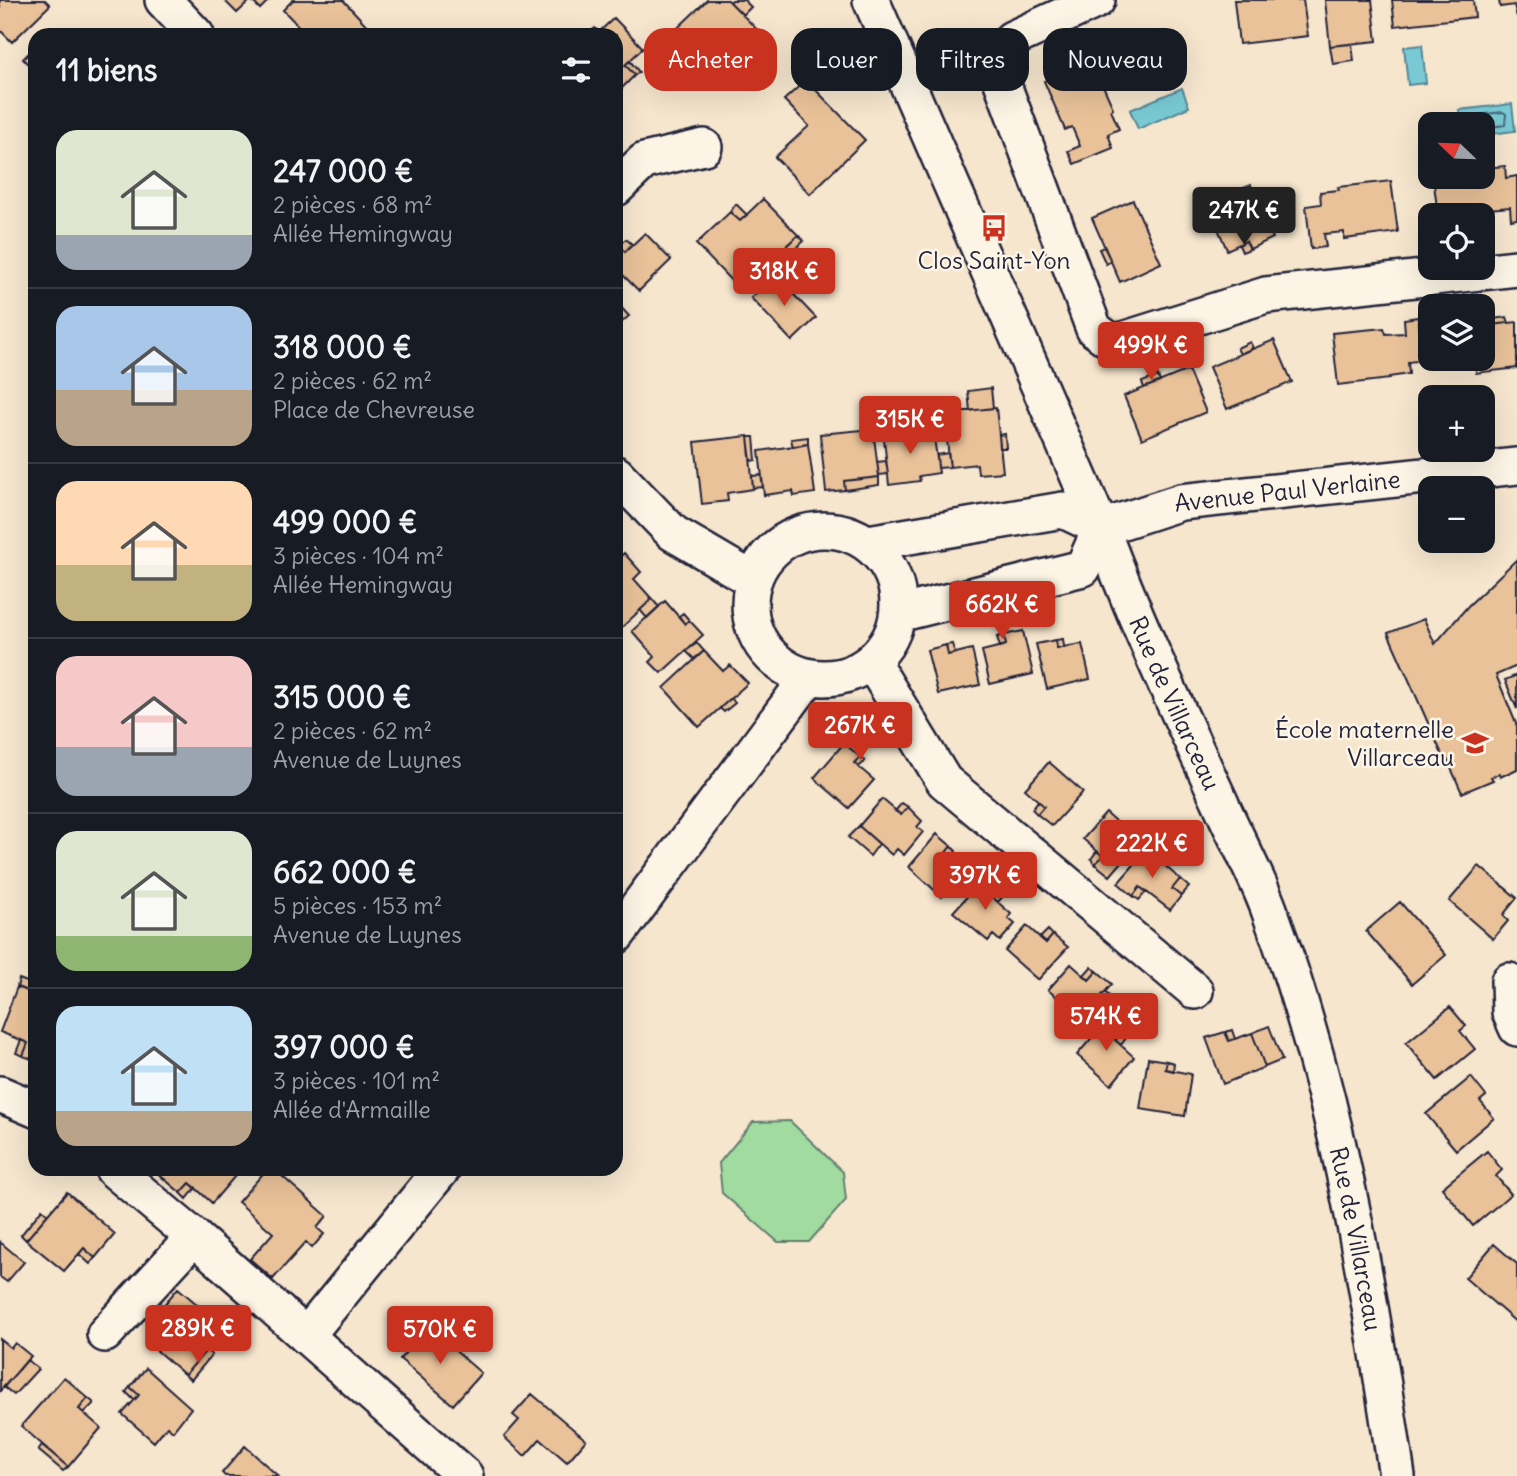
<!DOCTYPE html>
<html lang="fr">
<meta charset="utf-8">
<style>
:root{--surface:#171b24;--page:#242831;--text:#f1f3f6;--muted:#9ea1a6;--line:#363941;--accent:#c8321e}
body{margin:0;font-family:Delius,sans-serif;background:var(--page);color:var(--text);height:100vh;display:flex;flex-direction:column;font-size:26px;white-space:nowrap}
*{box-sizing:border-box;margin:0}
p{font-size:23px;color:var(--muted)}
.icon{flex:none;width:38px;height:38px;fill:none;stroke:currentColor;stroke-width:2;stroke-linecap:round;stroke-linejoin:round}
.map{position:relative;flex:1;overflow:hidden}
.panel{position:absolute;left:28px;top:28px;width:595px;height:1148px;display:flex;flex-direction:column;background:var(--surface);border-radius:21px;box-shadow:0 7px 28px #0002}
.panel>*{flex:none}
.guide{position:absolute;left:644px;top:28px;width:665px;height:63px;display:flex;gap:14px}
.needle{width:46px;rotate:293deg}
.tools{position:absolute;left:1418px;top:112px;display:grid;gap:14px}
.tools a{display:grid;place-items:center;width:77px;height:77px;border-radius:14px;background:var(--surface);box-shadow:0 7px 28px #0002;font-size:35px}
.price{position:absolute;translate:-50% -60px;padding:0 16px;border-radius:7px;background:var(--accent);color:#fff;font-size:23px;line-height:46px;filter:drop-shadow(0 2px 4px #0008)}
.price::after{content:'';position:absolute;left:50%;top:42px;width:21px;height:16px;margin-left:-10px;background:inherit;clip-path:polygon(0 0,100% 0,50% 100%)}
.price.selected{background:#222;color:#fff}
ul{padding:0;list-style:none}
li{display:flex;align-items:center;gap:21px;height:175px;padding:0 28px}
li+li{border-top:2px solid var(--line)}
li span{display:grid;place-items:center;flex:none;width:196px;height:140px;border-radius:21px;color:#555}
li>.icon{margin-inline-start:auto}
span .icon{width:84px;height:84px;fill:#fffc;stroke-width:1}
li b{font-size:30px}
h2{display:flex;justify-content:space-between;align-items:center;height:84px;padding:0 28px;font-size:30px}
.pill{padding:0 24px;border-radius:21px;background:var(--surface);box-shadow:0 7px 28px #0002;font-size:24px;line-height:63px}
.pill.selected{background:var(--accent);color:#fff}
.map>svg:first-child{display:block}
</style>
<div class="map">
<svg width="1517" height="1476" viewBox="0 0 1517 1476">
<rect width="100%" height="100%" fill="#f6e6ce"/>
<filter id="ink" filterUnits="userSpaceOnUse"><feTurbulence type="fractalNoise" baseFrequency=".0143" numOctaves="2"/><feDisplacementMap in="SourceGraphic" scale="14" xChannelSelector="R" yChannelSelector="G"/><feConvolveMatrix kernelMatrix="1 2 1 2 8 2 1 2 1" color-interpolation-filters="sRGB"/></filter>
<g filter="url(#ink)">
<path fill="#a1dba0" stroke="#627e6e" stroke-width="2" d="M790,1121L843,1172L846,1200L809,1242H778L722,1193L719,1163L753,1122Z"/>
<path fill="#79cad4" stroke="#568797" stroke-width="2" d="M1422,45L1426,83L1408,85L1404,47Z
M1182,88L1189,107L1138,129L1130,110Z
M1512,104L1515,131L1482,135V124H1461L1459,110Z"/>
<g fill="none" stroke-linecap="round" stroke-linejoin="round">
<path stroke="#456578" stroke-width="2" d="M1468,124L1470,116L1503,112L1506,114L1505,125L1482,128"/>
</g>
<path fill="#e9c299" stroke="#22223b" stroke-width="2" d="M0,0H45L50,5L12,42L0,30Z
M224,0H251L237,13Z
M251,0H269L260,9Z
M293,0H343L371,30L366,35H307L283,10Z
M707,0H728L776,49L755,71L731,47L699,78L663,42Z
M732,0H744L751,7L743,15L730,2Z
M1234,0H1303L1308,36L1239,44Z
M1325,0H1372L1377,41L1330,46Z
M1392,0H1473L1475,17L1395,26Z
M1499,0H1517V17L1514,5L1500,7Z
M614,18L643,48L625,65L635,75L616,94V35H587L595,28L599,32Z
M1352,44L1354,61L1333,64L1330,46Z
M35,47V71L23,59Z
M630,61L639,72L635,75L625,65Z
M1092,61L1113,108L1111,110L1119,129L1108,134L1113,148L1074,164L1068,151L1080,146L1072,127L1065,130L1044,81Z
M806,80L865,140L810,194L775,157L809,126L784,100Z
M1482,165H1485V168L1505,166L1506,178L1517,176V219L1511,220L1510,207L1489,209L1490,216L1482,217V215H1438L1433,177H1482Z
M1391,181L1398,232L1344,239V232L1324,234L1326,247L1311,249L1306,206L1321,204L1320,192L1339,190L1338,187Z
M1251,185L1273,238L1250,249L1246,241L1227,250L1207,203Z
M763,199L798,235L740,290L696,244L730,212L740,221Z
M1133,200L1161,263L1120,282L1092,218Z
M736,204L747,215L740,221L730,212Z
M645,233L671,260L639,291L616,268V248L618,245L625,252Z
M798,235L804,241L779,264L773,258Z
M626,239L632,244L625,252L618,245Z
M1246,241L1250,249L1242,252L1239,245Z
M1104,247L1111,261L1106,264L1099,249Z
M775,275L816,318L792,341L751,298Z
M616,302L629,316L616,327Z
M1418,317L1424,360L1408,362L1409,374L1389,377L1390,379L1338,385L1332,333L1384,328L1386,334L1405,333L1404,319Z
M1507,317L1509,323L1493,325L1492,319Z
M1517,322V368L1476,373L1475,359H1482V326Z
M1274,340L1292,382L1227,409L1209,367Z
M1250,342L1253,348L1240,354L1237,348Z
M1188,370L1206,412L1142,439L1124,396Z
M1158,376L1160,382L1144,388L1142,382Z
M991,388L993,408L970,411L968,391Z
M996,408L1003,472L978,474L977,464L950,467L944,413Z
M899,428L900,434L933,430L939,473L919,476L920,481L889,485L883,430Z
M873,429L879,477L844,481L845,490L826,492L820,434Z
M1005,434L1006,448H1000L999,435Z
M748,436L753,489L727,493L728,501L702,504L695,442Z
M748,437H754L756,460L751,461Z
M808,437V444L793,447L791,439Z
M808,444L815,493L794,496L793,491L764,495L759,451Z
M948,453L950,467L938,468L937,455Z
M886,461L888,474L879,475L877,462Z
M761,475L763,487L753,488L752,476Z
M879,477V485L845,490L844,481Z
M624,553L641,572L634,579L652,599L616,633V561Z
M1517,559V666L1496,675L1517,726V769L1500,777L1499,774L1491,777L1493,780L1462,793L1447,759L1445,761L1388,633L1424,619L1435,644L1468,606Z
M652,599L659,607L647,618L640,610Z
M665,601L685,624L689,620L703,635L661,673L650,662L655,657L632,631Z
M683,613L689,620L685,624L679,616Z
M1023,631L1033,674L990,684L982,651L1006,645L1004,635Z
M1004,635L1006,645L1000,647L997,637Z
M1063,639L1064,647L1057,648L1056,640Z
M1056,640L1057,648L1082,644L1090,679L1047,689L1036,644Z
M697,643L704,651L694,659L686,651Z
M952,644L955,653L948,655L946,645Z
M946,645L948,655L972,649L980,685L938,694L927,650Z
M704,651L723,671L730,665L748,683L699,727L664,688Z
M1517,675V709L1505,680Z
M731,698L735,703L724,712L720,708Z
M844,743L860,757L854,763L874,780L849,808L814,778Z
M860,757L865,761L859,767L854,763Z
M1049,762L1083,792L1052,826L1037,814L1044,806L1025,789Z
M882,799L901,815L908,807L922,821L917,827L923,832L904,855L897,849L892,855L859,826Z
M1038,801L1044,806L1037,814L1032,809Z
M902,803L908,807L901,815L895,811Z
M1106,813L1139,842L1110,876L1095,864L1103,856L1083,839Z
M859,826L879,844L870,856L848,837Z
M937,834L951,846L945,854L964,871L942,897L909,867Z
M951,846L956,851L950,859L945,854Z
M1147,850L1180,879L1172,889L1181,896L1170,910L1140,887L1133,896L1118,883Z
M1097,851L1103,856L1095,864L1091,859Z
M1479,866L1517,898L1503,915L1508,921L1493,939L1449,901Z
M984,878L998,890L992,897L1011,914L1008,918L1015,924L1000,941L993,935L988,941L953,912Z
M1180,879L1189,887L1181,896L1172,889Z
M1140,887L1146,892L1139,900L1133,896Z
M998,890L1004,895L998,902L992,897Z
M1400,902L1446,955L1412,984L1366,931Z
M1027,926L1046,943L1053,935L1068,947L1038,980L1005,951Z
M1048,930L1053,935L1046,943L1040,938Z
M1071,964L1089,980L1097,971L1112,984L1082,1018L1048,990Z
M1091,967L1097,971L1089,980L1084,975Z
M19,979L35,985V994L17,987Z
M17,987L35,994V1060L23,1056L28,1043L0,1032Z
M1105,992L1111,998L1093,1018L1087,1012Z
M1450,1007L1466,1026L1460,1031L1475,1049L1437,1080L1406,1043Z
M1107,1020L1122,1033L1115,1040L1134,1057L1111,1085L1077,1055Z
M1269,1026L1282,1060L1265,1067L1252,1033Z
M1232,1030L1235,1039L1229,1041L1225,1032Z
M1225,1032L1229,1041L1252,1033L1265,1067L1223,1084L1206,1038Z
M1122,1033L1126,1038L1121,1045L1115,1040Z
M21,1040L28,1043L23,1056L16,1053Z
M1148,1058L1167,1061L1165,1069L1191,1074L1185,1116L1140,1109Z
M1167,1061L1174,1063L1173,1071L1165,1069Z
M1471,1077L1486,1096L1480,1101L1494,1118L1456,1150L1426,1114Z
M1487,1151L1502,1170L1496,1176L1511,1194L1473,1226L1442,1188Z
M158,1169H241L212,1203L190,1183L181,1193L156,1172Z
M267,1169H274L327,1216L317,1228L324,1234L312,1248L306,1242L273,1279L250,1259L273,1233L238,1202Z
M190,1183L196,1188L187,1199L181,1193Z
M67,1192L115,1234L95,1258L84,1248L64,1271L26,1240Z
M42,1209L48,1214L26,1240L21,1235Z
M0,1242L24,1262L7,1282L0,1277Z
M1494,1244L1517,1264V1323L1465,1278Z
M84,1248L95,1258L90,1264L79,1254Z
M178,1288L225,1328L185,1375L148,1343L167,1322L157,1313Z
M157,1313L167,1322L162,1327L152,1319Z
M428,1327L481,1373L453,1405L400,1359Z
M0,1339L11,1348L15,1343L31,1356L0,1391Z
M206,1350L212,1355L191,1380L185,1375Z
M27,1360L38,1369L14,1395L4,1387Z
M146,1368L191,1408L173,1431L167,1426L154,1442L122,1414L139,1395L130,1387Z
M64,1377L88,1398L79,1409L101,1428L68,1467L21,1426Z
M130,1387L139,1395L134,1400L126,1392Z
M532,1394L586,1440L567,1462L540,1439L525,1456L504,1437L519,1420L513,1415Z
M88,1398L94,1403L84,1413L79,1409Z
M42,1445L68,1467L63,1471L38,1450Z
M245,1446L278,1476H225L222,1473Z"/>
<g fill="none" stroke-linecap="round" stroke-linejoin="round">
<defs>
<g id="minor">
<path d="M163,0L196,35"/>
<path id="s1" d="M871,0L1101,528C1136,622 1179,713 1221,804C1237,841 1258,877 1271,915C1337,1095 1369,1287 1397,1476"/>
<path d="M1097,0L1012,39L1000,77L1094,329L1113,343L1266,295L1517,268"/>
<path d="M616,188L644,161L704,147"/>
<path d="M616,474L673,533L753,580"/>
<path id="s2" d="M1101,528L1181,502L1517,466"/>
<circle cx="824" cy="604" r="74"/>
<path d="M868,543L1063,510L1101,528"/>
<path d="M898,614L1083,568L1101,528"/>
<path d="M872,662L944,781L1195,991"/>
<path d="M616,936L809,677"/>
<path d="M1509,981L1510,1012L1517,1028"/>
<path d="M0,1094L35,1109"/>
<path d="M113,1169L194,1237L465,1476"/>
<path d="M105,1334L194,1237"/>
<path d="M306,1336L442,1169"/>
</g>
</defs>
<use href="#minor" stroke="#22223b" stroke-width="40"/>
<use href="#minor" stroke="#fcf5e5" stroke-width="35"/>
</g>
</g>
<defs>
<symbol id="bus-bare" viewBox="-9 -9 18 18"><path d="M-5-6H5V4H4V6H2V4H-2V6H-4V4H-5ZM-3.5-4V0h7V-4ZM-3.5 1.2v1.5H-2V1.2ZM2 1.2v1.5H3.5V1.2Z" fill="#c8321e" stroke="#fcf5e5" stroke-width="2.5" paint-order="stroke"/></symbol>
<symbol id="school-bare" viewBox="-9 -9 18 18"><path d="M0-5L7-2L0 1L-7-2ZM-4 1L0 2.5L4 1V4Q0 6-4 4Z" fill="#c8321e" stroke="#fcf5e5" stroke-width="2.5" paint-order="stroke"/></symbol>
</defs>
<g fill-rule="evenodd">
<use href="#bus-bare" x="975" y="209" width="38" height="38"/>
<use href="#school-bare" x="1456" y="724" width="38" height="38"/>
</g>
<g text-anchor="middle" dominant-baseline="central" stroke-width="5" stroke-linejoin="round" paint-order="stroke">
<g font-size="24" fill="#22223b" stroke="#fcf5e5">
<text x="994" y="260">Clos Saint-Yon</text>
<text x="1454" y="729" text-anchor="end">École maternelle<tspan x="1454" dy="28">Villarceau</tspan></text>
</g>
<g font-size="24" fill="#22223b" stroke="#fcf5e5">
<text stroke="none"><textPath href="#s2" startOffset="191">Avenue Paul Verlaine</textPath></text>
<text stroke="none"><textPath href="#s1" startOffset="766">Rue de Villarceau</textPath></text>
<text stroke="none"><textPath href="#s1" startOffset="1334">Rue de Villarceau</textPath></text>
</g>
</g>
</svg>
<div class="tools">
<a><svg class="needle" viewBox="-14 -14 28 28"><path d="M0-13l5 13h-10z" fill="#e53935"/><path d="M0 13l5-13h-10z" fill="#9ea1a6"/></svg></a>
<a><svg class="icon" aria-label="locate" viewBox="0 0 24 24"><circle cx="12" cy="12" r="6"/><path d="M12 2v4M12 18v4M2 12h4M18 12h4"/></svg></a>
<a><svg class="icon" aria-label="layers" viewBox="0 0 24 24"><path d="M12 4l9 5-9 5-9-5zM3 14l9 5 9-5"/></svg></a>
<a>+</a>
<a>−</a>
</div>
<b class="price selected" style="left:1244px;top:247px">247K €</b>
<b class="price" style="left:784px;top:308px">318K €</b>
<b class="price" style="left:1151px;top:382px">499K €</b>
<b class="price" style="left:910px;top:456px">315K €</b>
<b class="price" style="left:1002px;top:641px">662K €</b>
<b class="price" style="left:860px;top:762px">267K €</b>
<b class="price" style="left:1152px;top:880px">222K €</b>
<b class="price" style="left:985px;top:912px">397K €</b>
<b class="price" style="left:1106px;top:1053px">574K €</b>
<b class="price" style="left:198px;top:1365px">289K €</b>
<b class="price" style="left:440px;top:1366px">570K €</b>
<div class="guide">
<a class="pill selected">Acheter</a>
<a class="pill">Louer</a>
<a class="pill">Filtres</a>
<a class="pill">Nouveau</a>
</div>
<section class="panel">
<h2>11 biens<svg class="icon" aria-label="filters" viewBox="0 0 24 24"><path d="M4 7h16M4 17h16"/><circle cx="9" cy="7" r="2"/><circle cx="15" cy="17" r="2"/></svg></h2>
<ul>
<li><span style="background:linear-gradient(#dfe7d0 75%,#9aa5b1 0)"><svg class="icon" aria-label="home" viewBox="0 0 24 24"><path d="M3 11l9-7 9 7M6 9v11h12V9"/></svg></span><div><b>247 000 €</b><p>2 pièces · 68 m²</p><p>Allée Hemingway</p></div></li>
<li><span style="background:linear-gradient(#a9c7e8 60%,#b9a48a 0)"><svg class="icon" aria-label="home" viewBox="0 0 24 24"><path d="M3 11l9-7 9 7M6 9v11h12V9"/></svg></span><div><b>318 000 €</b><p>2 pièces · 62 m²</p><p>Place de Chevreuse</p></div></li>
<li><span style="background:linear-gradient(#ffd9b3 60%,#c2b280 0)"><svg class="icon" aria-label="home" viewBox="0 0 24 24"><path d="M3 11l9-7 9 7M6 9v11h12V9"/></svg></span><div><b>499 000 €</b><p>3 pièces · 104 m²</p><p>Allée Hemingway</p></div></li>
<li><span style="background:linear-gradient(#f6c9c9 65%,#9aa5b1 0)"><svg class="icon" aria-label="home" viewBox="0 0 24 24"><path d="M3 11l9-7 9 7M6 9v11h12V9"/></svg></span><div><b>315 000 €</b><p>2 pièces · 62 m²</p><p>Avenue de Luynes</p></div></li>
<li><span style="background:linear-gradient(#dfe7d0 75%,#8fb573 0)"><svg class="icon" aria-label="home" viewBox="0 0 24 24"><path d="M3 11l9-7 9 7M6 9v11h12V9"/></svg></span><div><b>662 000 €</b><p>5 pièces · 153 m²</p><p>Avenue de Luynes</p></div></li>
<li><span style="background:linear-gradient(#bfe0f5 75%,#b9a48a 0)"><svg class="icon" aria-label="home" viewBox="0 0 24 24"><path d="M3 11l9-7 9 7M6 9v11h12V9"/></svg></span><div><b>397 000 €</b><p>3 pièces · 101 m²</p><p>Allée d'Armaille</p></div></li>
</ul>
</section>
</div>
